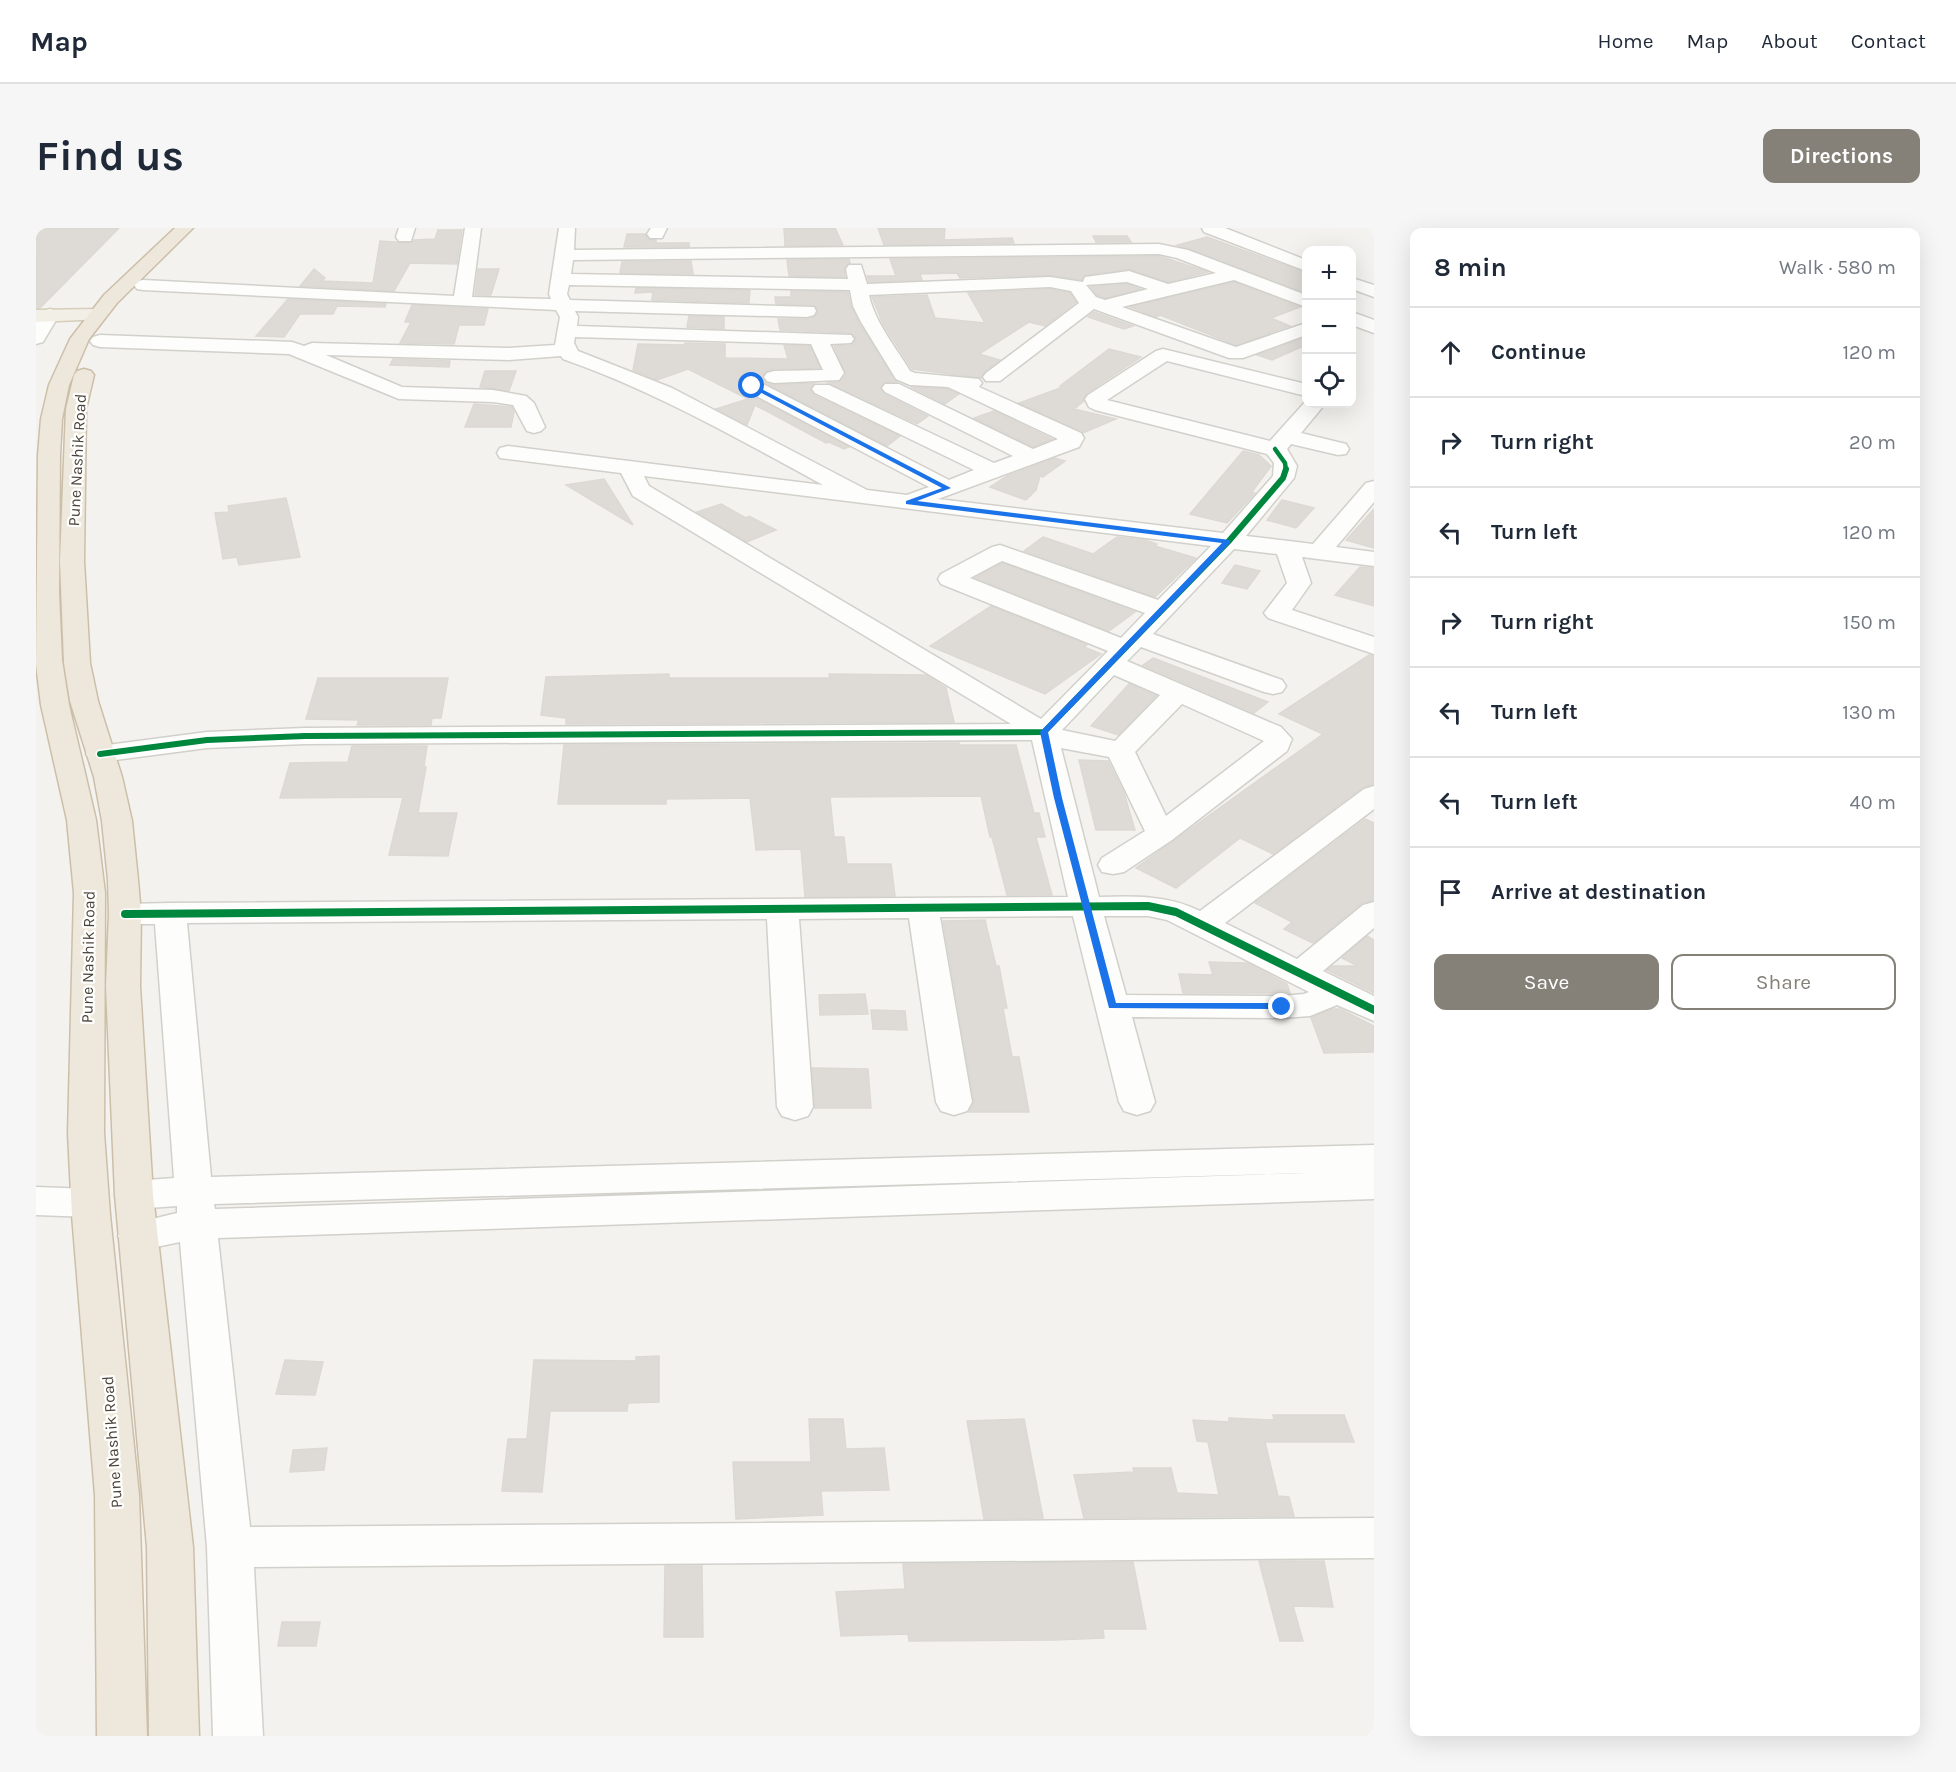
<!DOCTYPE html>
<meta charset="utf-8">
<style>
body{margin:0;font-family:Karla,sans-serif;background:#f6f6f7;color:#1f2937}
.controls{position:absolute;right:18px;top:18px;display:grid;overflow:hidden;border-radius:12px;box-shadow:0 6px 24px #0002}
.controls button{width:54px;height:54px;display:grid;place-items:center;padding:0;border:0;border-bottom:2px solid #e0e1e3;background:#fff;color:#1f2937;font:30px sans-serif}
.stop{position:absolute;width:18px;height:18px;margin:-14px;border:4px solid #1a73e8;border-radius:50%;background:#fff}
.stop.end{background:#1a73e8;border-color:#fff;box-shadow:0 2px 6px #0008}
.list{margin:0;padding:0;list-style:none}
h2{display:flex;justify-content:space-between;align-items:center;height:78px;margin:0;padding:0 24px;font-size:26px}
h2 small{font-size:20px;font-weight:400;color:#747a83}
.list li{display:grid;grid-template-columns:39px 1fr auto;gap:18px;align-items:center;box-sizing:border-box;height:90px;padding:0 24px;border-top:2px solid #e0e1e3}
.list b{display:block;font-size:22px;white-space:nowrap}
.list em{font-size:20px;font-style:normal;color:#747a83}
.actions{display:flex;gap:12px;padding:18px 24px}
.actions a{flex:1;padding:14px 0;border:2px solid #868178;border-radius:12px;text-align:center;font-size:21px;color:#868178}
.actions .main{background:#868178;color:#fff}
.icon{flex:none;width:33px;height:33px;fill:none;stroke:currentColor;stroke-width:2;stroke-linecap:round;stroke-linejoin:round}
.map{position:relative;flex:none;width:1338px;height:1508px;overflow:hidden;border-radius:12px}
header{display:flex;align-items:center;gap:36px;box-sizing:border-box;height:84px;padding:0 30px;background:#fff;border-bottom:2px solid #e0e1e3}
header strong{font-size:28px}
nav{display:flex;gap:33px;margin-inline-start:auto;font-size:21px}
.intro{display:flex;align-items:center;justify-content:space-between;box-sizing:border-box;height:144px;padding:0 36px}
h1{margin:0;font-size:42px}
.button{padding:15px 27px;border-radius:12px;background:#868178;color:#fff;font-size:21px;font-weight:700}
main{display:flex;gap:36px;padding:0 36px}
aside{flex:1;background:#fff;border-radius:12px;box-shadow:0 6px 24px #0002}
.map>svg:first-child{display:block}
.building{fill:#dedbd6;stroke:#dcd9d4;stroke-width:1.5}
.lines{fill:none;stroke-linecap:round;stroke-linejoin:round}
.minor-casing{stroke:#d2d0cb;stroke-width:3}
.major-casing{stroke:#d6cebb;stroke-width:3}
.highway-casing{stroke:#ccbfa9;stroke-width:3}
.minor{fill:#fdfdfc;fill-rule:evenodd}
.major{fill:#f2efe6;fill-rule:evenodd}
.highway{fill:#ede8db;fill-rule:evenodd}
.cycleway-far2-casing{stroke:#fff;stroke-width:7}
.cycleway-far1-casing{stroke:#fff;stroke-width:9}
.cycleway-casing{stroke:#fff;stroke-width:11}
.cycleway-far2{stroke:#00873e;stroke-width:4.5}
.cycleway-far1{stroke:#00873e;stroke-width:6}
.cycleway{stroke:#00873e;stroke-width:8}
.route{fill:#1a73e8}
.labels{text-anchor:middle;dominant-baseline:central;stroke-width:4.5;stroke-linejoin:round;paint-order:stroke}
.street-label{font-size:16px;fill:#4b4439;stroke:#fff}
</style>
<header>
<strong>Map</strong>
<nav><a>Home</a><a>Map</a><a>About</a><a>Contact</a></nav>
</header>
<div class="intro"><h1>Find us</h1><a class="button">Directions</a></div>
<main>
<div class="map">
<svg width="1338" height="1508" viewBox="0 0 1338 1508">
<rect width="100%" height="100%" fill="#f4f2ee"/>
<path class="building" d="M 0,0 L 83,0 L 4,80 L 0,80 Z
M 748,0 L 799,0 L 807,17 L 749,18 Z
M 842,0 L 909,0 L 908,12 L 976,10 L 978,15 L 848,17 Z
M 402,2 L 426,2 L 421,36 L 374,35 L 358,63 L 264,58 L 278,41 L 289,50 L 286,53 L 337,55 L 344,13 L 375,15 L 378,12 L 399,11 Z
M 591,6 L 609,6 L 612,11 L 620,12 L 620,15 L 653,15 L 653,19 L 588,19 Z
M 1057,8 L 1091,8 L 1095,14 L 1060,14 Z
M 1171,9 L 1270,45 L 1270,65 L 1141,17 Z
M 1123,28 L 1172,44 L 1132,54 L 1093,41 L 1049,47 L 1046,52 L 1014,47 L 924,50 L 921,45 L 884,46 L 886,52 L 833,54 L 831,48 L 860,48 L 854,31 Z
M 813,31 L 814,35 L 808,41 L 809,49 L 753,48 L 751,32 Z
M 655,33 L 657,46 L 584,45 L 586,34 Z
M 442,41 L 463,41 L 455,67 L 439,67 Z
M 1198,54 L 1264,79 L 1235,90 L 1254,98 L 1200,117 L 1124,87 L 1120,89 L 1094,79 Z
M 1091,56 L 1104,61 L 1069,70 L 1061,67 L 1055,59 Z
M 600,60 L 714,62 L 713,75 L 616,72 L 617,64 L 599,65 Z
M 1014,61 L 1034,65 L 1040,74 L 1009,98 L 993,94 L 943,126 L 964,132 L 949,143 L 945,150 L 876,141 L 847,96 L 836,69 L 891,67 L 899,90 L 949,95 L 932,65 Z
M 755,63 L 812,64 L 815,78 L 823,95 L 861,154 L 849,154 L 844,161 L 848,166 L 892,188 L 881,196 L 792,155 L 803,154 L 810,146 L 798,118 L 815,117 L 820,110 L 815,105 L 744,102 L 742,91 L 772,91 L 779,89 L 782,84 L 778,77 L 740,76 L 739,69 L 755,69 Z
M 252,71 L 350,76 L 349,79 L 301,78 L 297,86 L 264,86 L 248,109 L 220,108 Z
M 376,77 L 452,81 L 448,97 L 423,97 L 418,116 L 364,115 L 375,94 L 369,94 Z
M 1058,84 L 1097,98 L 1088,101 L 1052,89 Z
M 653,88 L 688,89 L 688,101 L 651,99 Z
M 1270,109 L 1270,117 L 1236,132 L 1221,127 Z
M 649,115 L 689,116 L 689,130 L 752,131 L 748,117 L 774,118 L 784,140 L 737,141 L 729,144 L 726,150 L 730,155 L 738,157 L 778,155 L 774,161 L 778,167 L 864,208 L 851,218 L 724,152 L 709,152 L 704,157 L 708,164 L 813,219 L 808,221 L 793,214 L 790,215 L 719,177 L 711,197 L 680,181 L 712,171 L 652,141 L 621,152 L 597,142 L 602,116 L 649,117 Z
M 1073,121 L 1105,129 L 1051,165 L 1048,173 L 1038,181 L 1080,191 L 1047,205 L 983,175 L 1027,159 L 1024,158 Z
M 357,131 L 414,133 L 413,139 L 354,137 Z
M 449,143 L 480,143 L 473,163 L 444,159 Z
M 875,159 L 911,161 L 923,166 L 909,176 Z
M 438,176 L 476,179 L 478,184 L 475,199 L 429,199 Z
M 958,183 L 1016,211 L 997,219 L 938,190 Z
M 1207,223 L 1223,227 L 1235,238 L 1216,264 L 1219,265 L 1191,295 L 1154,286 Z
M 1019,230 L 1029,233 L 1007,249 L 1004,248 L 1000,262 L 990,272 L 954,259 L 971,248 Z
M 568,251 L 597,297 L 530,257 Z
M 250,270 L 264,329 L 203,337 L 201,329 L 187,331 L 179,285 L 193,284 L 192,278 Z
M 1246,272 L 1278,280 L 1260,300 L 1231,292 Z
M 685,276 L 710,290 L 713,288 L 740,302 L 711,314 L 661,284 Z
M 1338,281 L 1338,320 L 1310,312 Z
M 1007,309 L 1057,326 L 1081,309 L 1109,312 L 1121,316 L 1119,318 L 1160,330 L 1119,369 L 988,323 Z
M 966,335 L 1099,384 L 1073,403 L 939,350 Z
M 1199,337 L 1224,343 L 1211,361 L 1186,355 Z
M 1324,339 L 1338,340 L 1338,378 L 1299,367 Z
M 955,378 L 1051,417 L 1048,419 L 1065,426 L 1009,466 L 894,418 Z
M 1333,427 L 1338,428 L 1338,556 L 1327,559 L 1237,626 L 1204,610 L 1140,660 L 1100,640 L 1287,506 L 1243,486 Z
M 1117,430 L 1232,474 L 1218,485 L 1107,437 Z
M 633,446 L 633,450 L 794,450 L 793,446 L 890,447 L 910,460 L 918,494 L 530,496 L 530,490 L 505,487 L 510,449 Z
M 282,450 L 412,450 L 405,490 L 396,490 L 395,497 L 321,497 L 323,492 L 270,491 Z
M 1093,456 L 1120,468 L 1082,507 L 1055,498 Z
M 923,515 L 923,517 L 980,517 L 998,585 L 1003,585 L 1009,609 L 1000,609 L 1016,667 L 971,667 L 956,609 L 954,609 L 945,568 L 794,569 L 798,609 L 808,609 L 811,636 L 855,636 L 859,668 L 769,669 L 765,621 L 720,622 L 714,570 L 630,571 L 630,576 L 522,576 L 528,517 Z
M 316,518 L 391,518 L 388,538 L 390,539 L 382,585 L 421,585 L 412,628 L 353,627 L 367,569 L 244,570 L 254,535 L 312,534 Z
M 1043,532 L 1072,533 L 1088,565 L 1099,602 L 1060,602 Z
M 1329,591 L 1338,595 L 1338,672 L 1326,675 L 1277,715 L 1248,701 L 1256,694 L 1219,675 Z
M 949,692 L 960,738 L 963,738 L 971,780 L 967,780 L 976,829 L 983,829 L 993,884 L 933,884 L 938,874 L 907,693 Z
M 1331,708 L 1338,712 L 1338,765 L 1291,742 L 1297,738 L 1322,738 L 1306,730 Z
M 1173,734 L 1211,735 L 1251,756 L 1254,765 L 1147,765 L 1143,746 L 1177,747 Z
M 829,766 L 832,786 L 784,787 L 783,767 Z
M 1297,781 L 1304,781 L 1338,798 L 1338,824 L 1288,825 L 1275,790 Z
M 835,782 L 869,783 L 871,802 L 837,801 Z
M 776,840 L 832,841 L 835,880 L 779,880 Z
M 623,1128 L 623,1174 L 592,1175 L 591,1183 L 514,1183 L 506,1264 L 466,1263 L 472,1211 L 491,1211 L 498,1132 L 600,1133 L 600,1129 Z
M 249,1132 L 287,1134 L 279,1167 L 240,1166 Z
M 1237,1187 L 1308,1187 L 1318,1214 L 1229,1214 L 1242,1268 L 1253,1269 L 1258,1288 L 1048,1290 L 1038,1247 L 1098,1244 L 1097,1240 L 1135,1240 L 1141,1265 L 1183,1267 L 1172,1214 L 1161,1213 L 1157,1192 L 1193,1194 L 1193,1190 L 1238,1192 Z
M 773,1191 L 807,1191 L 810,1221 L 848,1220 L 853,1262 L 785,1263 L 787,1287 L 700,1291 L 697,1234 L 775,1234 Z
M 988,1191 L 1007,1290 L 948,1291 L 931,1193 Z
M 291,1220 L 288,1242 L 254,1244 L 257,1222 Z
M 1223,1333 L 1288,1333 L 1297,1379 L 1257,1378 L 1267,1413 L 1244,1413 Z
M 1097,1334 L 1110,1401 L 1067,1401 L 1068,1410 L 1018,1412 L 873,1413 L 872,1406 L 805,1408 L 800,1364 L 869,1361 L 867,1336 Z
M 629,1338 L 666,1338 L 667,1409 L 628,1409 Z
M 246,1394 L 284,1394 L 280,1418 L 242,1418 Z"/>
<g class="lines">
<defs>
<path id="minor" d="M 363,0 L 379,0 L 375,13 L 363,13 L 360,9 Z
M 429,0 L 445,0 L 436,69 L 515,71 L 513,66 L 523,0 L 539,0 L 538,22 L 1123,16 L 1152,22 L 1270,67 L 1270,79 L 1198,52 L 1086,79 L 1200,119 L 1270,95 L 1270,107 L 1207,130 L 1193,130 L 1058,81 L 964,153 L 950,153 L 947,149 L 950,145 L 1043,75 L 1035,63 L 1014,59 L 833,67 C 839,95 860,119 874,143 L 879,145 L 943,151 L 946,155 L 943,159 L 1045,205 L 1048,210 L 1043,219 L 902,271 L 1187,305 L 1237,248 L 1238,235 L 1231,226 L 1059,182 L 1053,179 L 1049,171 L 1052,167 L 1120,123 L 1127,121 L 1270,156 L 1270,168 L 1131,133 L 1071,172 L 1234,213 L 1270,173 L 1270,176 L 1289,176 L 1265,205 L 1310,216 L 1313,221 L 1310,226 L 1302,227 L 1255,216 L 1251,221 L 1261,238 L 1258,250 L 1210,308 L 1277,316 L 1330,255 L 1338,253 L 1338,274 L 1300,319 L 1338,324 L 1338,338 L 1266,329 L 1275,355 L 1256,382 L 1338,409 L 1338,426 L 1232,390 L 1228,385 L 1251,355 L 1241,326 L 1198,321 L 1117,406 L 1246,452 L 1250,458 L 1246,464 L 1237,466 L 1228,464 L 1105,419 L 1091,433 L 1245,499 L 1256,511 L 1251,523 L 1136,612 L 1088,644 L 1077,646 L 1066,644 L 1062,637 L 1066,630 L 1109,603 L 1073,529 L 1025,520 L 1063,669 C 1098,668 1132,667 1164,683 L 1328,561 L 1338,558 L 1338,581 L 1189,695 L 1261,731 L 1327,677 L 1338,674 L 1338,700 L 1287,743 L 1338,768 L 1338,793 L 1301,777 L 1274,788 L 1246,790 L 1096,789 L 1119,874 L 1114,883 L 1101,887 L 1088,883 L 1083,874 L 1037,688 L 904,689 L 936,874 L 931,883 L 918,887 L 905,883 L 900,874 L 873,690 L 763,691 L 777,879 L 772,888 L 759,892 L 746,888 L 741,879 L 731,691 L 151,695 L 175,949 L 1338,917 L 1338,971 L 182,1010 L 214,1299 L 1338,1290 L 1338,1330 L 218,1339 L 227,1508 L 177,1508 L 171,1319 L 144,1014 L 101,1023 L 87,1018 L 82,1008 L 87,998 L 141,985 L 141,978 L 98,981 L 85,977 L 79,967 L 85,957 L 98,953 L 138,950 L 119,696 L 89,696 L 78,693 L 73,686 L 78,679 L 89,676 L 134,675 L 1032,669 L 996,512 L 269,516 L 171,520 L 64,534 L 54,532 L 50,526 L 54,520 L 64,518 L 171,504 L 269,500 L 975,496 L 597,268 L 585,245 L 464,230 L 461,225 L 464,220 L 472,218 L 787,257 C 702,211 619,163 527,131 L 525,128 L 473,132 L 290,127 L 366,159 L 457,162 L 490,168 L 498,175 L 509,199 L 505,203 L 498,205 L 491,203 L 477,177 L 457,174 L 363,171 L 253,126 L 64,119 L 57,117 L 54,113 L 57,109 L 64,107 L 256,114 L 268,118 L 276,115 L 473,120 L 519,117 L 524,89 L 520,82 L 107,62 L 101,61 L 98,57 L 101,53 L 107,52 L 418,68 ZM 1123,26 L 1141,30 L 1180,45 L 1132,56 L 1093,43 L 1049,49 L 1047,54 L 1014,49 L 831,56 L 825,37 L 813,37 L 810,41 L 812,51 L 535,46 L 537,32 ZM 1091,54 L 1112,61 L 1069,72 L 1060,69 L 1050,57 ZM 533,57 L 814,62 L 817,78 L 825,94 L 860,151 L 874,157 L 912,159 L 1022,211 L 997,221 L 863,156 L 849,156 L 846,160 L 849,164 L 977,228 L 958,235 L 793,157 L 779,157 L 776,161 L 779,165 L 938,242 L 913,252 L 723,154 L 709,154 L 706,158 L 709,162 L 893,259 L 871,267 L 831,262 L 636,160 L 542,123 L 538,115 L 539,109 L 775,116 L 787,142 L 738,143 L 731,145 L 728,149 L 731,153 L 738,155 L 803,152 L 808,145 L 794,116 L 815,115 L 818,111 L 815,107 L 541,98 L 542,89 L 539,83 L 771,89 L 778,87 L 780,83 L 778,79 L 534,72 L 531,66 ZM 608,248 L 1175,318 L 1122,372 L 964,317 L 956,319 L 905,346 L 902,351 L 905,356 L 1072,423 L 1005,491 L 613,258 ZM 966,333 L 1109,385 L 1085,410 L 934,350 ZM 1078,447 L 1124,467 L 1079,513 L 1026,502 ZM 1146,476 L 1228,513 L 1130,588 L 1099,524 ZM 1068,688 L 1112,688 L 1131,692 L 1273,764 L 1268,766 L 1246,768 L 1090,767 ZM 1271,945 L 179,981 L 178,976 Z
M 615,0 L 631,0 L 626,10 L 614,10 L 611,6 Z
M 1166,0 L 1189,0 L 1270,32 L 1270,43 L 1168,4 Z
M 1316,50 L 1338,57 L 1338,69 L 1316,61 Z
M 14,81 L 21,83 L 23,87 L 7,114 L 0,116 L 0,94 L 7,83 Z
M 1316,84 L 1338,92 L 1338,105 L 1316,97 Z
M 0,959 L 54,961 L 67,965 L 73,975 L 67,985 L 54,989 L 0,987 Z"/>
<path id="major" d="M 61,81 L 68,83 L 70,87 L 68,91 L 0,94 L 0,82 Z"/>
<path id="highway" d="M 139,0 L 157,0 L 81,75 L 53,111 L 33,157 L 26,191 L 24,227 L 23,365 L 26,432 L 33,477 L 60,592 L 69,665 L 68,905 L 74,987 L 103,1267 L 111,1508 L 61,1508 L 59,1267 L 36,987 L 32,905 L 38,665 L 31,592 L 5,477 L 0,436 L 2,227 L 5,191 L 13,157 L 34,111 L 68,67 Z
M 48,141 L 55,143 L 58,147 L 50,181 L 48,333 L 54,435 L 62,473 L 86,549 L 96,593 L 102,652 L 105,686 L 104,758 L 117,967 L 157,1319 L 163,1508 L 113,1508 L 111,1319 L 79,967 L 70,758 L 73,686 L 72,652 L 66,593 L 58,549 L 34,473 L 28,435 L 24,333 L 30,181 L 38,147 L 41,143 Z"/>
</defs>
<use href="#minor" class="minor-casing"/>
<use href="#major" class="major-casing"/>
<use href="#highway" class="highway-casing"/>
<use href="#minor" class="minor"/>
<use href="#major" class="major"/>
<use href="#highway" class="highway"/>
<defs>
<path id="cycleway-far2" d="M 1239,221 L 1249,235 L 1250,243"/>
<path id="cycleway-far1" d="M 64,526 L 171,512 L 269,508 L 1008,504 L 1192,314 L 1247,250 L 1250,241"/>
<path id="cycleway" d="M 89,686 L 1112,678 L 1140,684 L 1338,782"/>
</defs>
<use href="#cycleway-far2" class="cycleway-far2-casing"/>
<use href="#cycleway-far1" class="cycleway-far1-casing"/>
<use href="#cycleway" class="cycleway-casing"/>
<use href="#cycleway-far2" class="cycleway-far2"/>
<use href="#cycleway-far1" class="cycleway-far1"/>
<use href="#cycleway" class="cycleway"/>
</g>
<path class="route" d="M 714,157 L 718,157 L 915,260 L 881,273 L 1194,312 L 1194,315 L 1012,504 L 1026,570 L 1080,775 L 1246,775 L 1250,776 L 1250,781 L 1073,780 L 1018,570 L 1004,504 L 1186,315 L 870,276 L 870,273 L 906,260 L 714,159 Z"/>
<g class="labels">
<g class="street-label">
<text transform="translate(41 232) rotate(-87)">Pune Nashik Road</text>
<text transform="translate(52 729) rotate(-89)">Pune Nashik Road</text>
<text transform="translate(76 1214) rotate(-94)">Pune Nashik Road</text>
</g>
</g>
</svg>
<div class="controls">
<button>+</button>
<button>−</button>
<button><svg class="icon" aria-label="locate" viewBox="0 0 24 24"><circle cx="12" cy="12" r="6"/><path d="M12 2v4M12 18v4M2 12h4M18 12h4"/></svg></button>
</div>
<div class="stop" style="left:716px;top:158px"></div>
<div class="stop end" style="left:1246px;top:779px"></div>
</div>
<aside>
<h2>8 min<small>Walk · 580 m</small></h2>
<ul class="list">
<li><svg class="icon" aria-label="ahead" viewBox="0 0 24 24"><path d="M12 20V5M6 11l6-6 6 6"/></svg><div><b>Continue</b></div><em>120 m</em></li>
<li><svg class="icon" aria-label="right" viewBox="0 0 24 24"><path d="M7 20v-9h11M14 6l5 5-5 5"/></svg><div><b>Turn right</b></div><em>20 m</em></li>
<li><svg class="icon" aria-label="left" viewBox="0 0 24 24"><path d="M17 20v-9H6M10 6l-5 5 5 5"/></svg><div><b>Turn left</b></div><em>120 m</em></li>
<li><svg class="icon" aria-label="right" viewBox="0 0 24 24"><path d="M7 20v-9h11M14 6l5 5-5 5"/></svg><div><b>Turn right</b></div><em>150 m</em></li>
<li><svg class="icon" aria-label="left" viewBox="0 0 24 24"><path d="M17 20v-9H6M10 6l-5 5 5 5"/></svg><div><b>Turn left</b></div><em>130 m</em></li>
<li><svg class="icon" aria-label="left" viewBox="0 0 24 24"><path d="M17 20v-9H6M10 6l-5 5 5 5"/></svg><div><b>Turn left</b></div><em>40 m</em></li>
<li><svg class="icon" aria-label="arrive" viewBox="0 0 24 24"><path d="M6 21V4h12l-3 4 3 4H6"/></svg><div><b>Arrive at destination</b></div></li>
</ul>
<div class="actions"><a class="main">Save</a><a>Share</a></div>
</aside>
</main>
